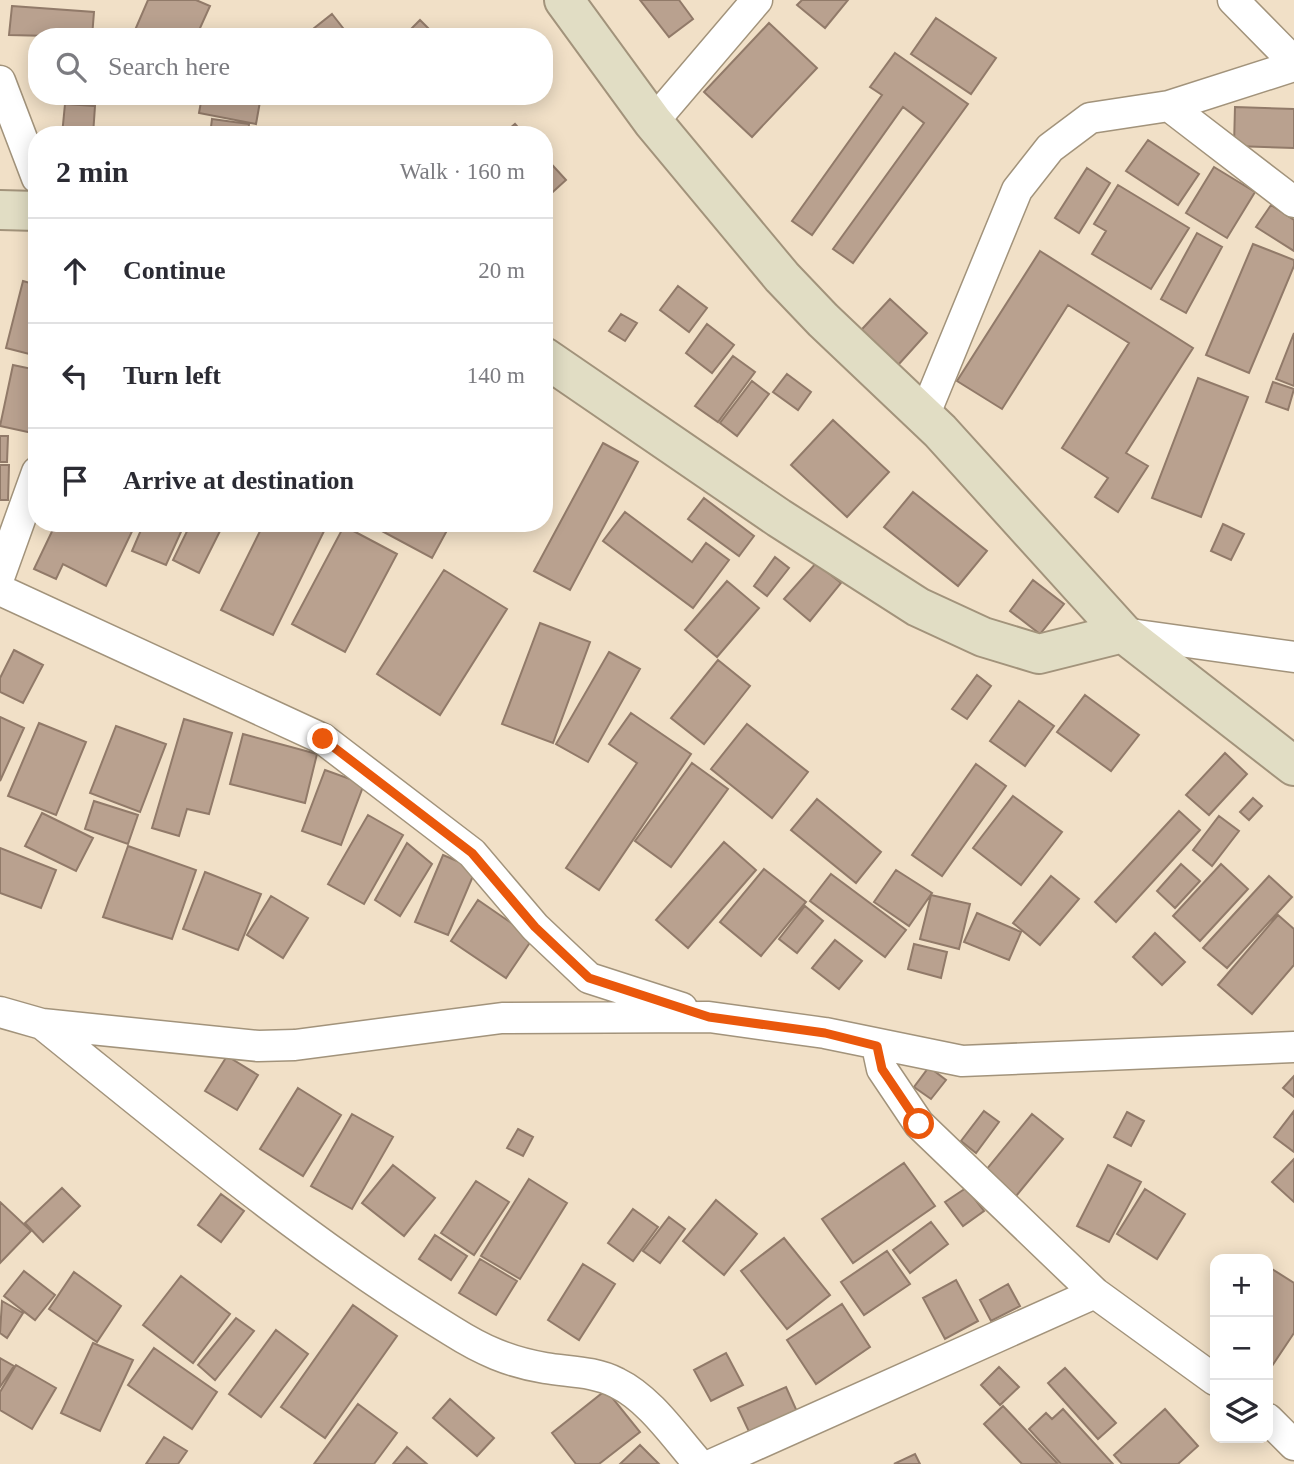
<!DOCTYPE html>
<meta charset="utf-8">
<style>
body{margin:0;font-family:Georgia,serif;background:#f7f7f7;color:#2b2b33}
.controls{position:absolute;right:21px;bottom:21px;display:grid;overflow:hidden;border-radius:14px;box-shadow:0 4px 18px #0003}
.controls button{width:63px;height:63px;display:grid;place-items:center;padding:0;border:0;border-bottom:2px solid #e1e1e2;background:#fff;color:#2b2b33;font:35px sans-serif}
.stop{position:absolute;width:21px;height:21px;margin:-16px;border:5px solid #ea580c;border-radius:50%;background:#fff}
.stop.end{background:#ea580c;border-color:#fff;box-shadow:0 2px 7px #0008}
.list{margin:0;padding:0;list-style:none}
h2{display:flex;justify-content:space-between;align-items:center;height:91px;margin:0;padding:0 28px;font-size:30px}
h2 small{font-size:23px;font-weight:400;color:#7c7c81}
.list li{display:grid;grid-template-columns:46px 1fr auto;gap:21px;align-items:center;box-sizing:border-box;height:105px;padding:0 28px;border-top:2px solid #e1e1e2}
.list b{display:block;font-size:26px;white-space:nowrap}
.list em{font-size:23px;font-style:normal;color:#7c7c81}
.icon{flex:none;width:38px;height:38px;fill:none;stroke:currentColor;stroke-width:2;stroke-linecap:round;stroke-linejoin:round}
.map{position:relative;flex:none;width:1294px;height:1464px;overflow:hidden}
.search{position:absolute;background:#fff;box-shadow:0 4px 18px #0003;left:28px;top:28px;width:525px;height:77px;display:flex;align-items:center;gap:18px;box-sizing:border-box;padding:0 24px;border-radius:28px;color:#7c7c81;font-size:26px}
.panel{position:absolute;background:#fff;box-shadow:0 4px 18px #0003;left:28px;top:126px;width:525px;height:406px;border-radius:28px}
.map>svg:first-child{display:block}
.building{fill:#b9a18f;stroke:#917a69;stroke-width:2}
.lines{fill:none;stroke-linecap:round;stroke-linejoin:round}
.street-casing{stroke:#a2937b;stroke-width:33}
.secondary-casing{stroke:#a2937b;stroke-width:42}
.street{stroke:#fff;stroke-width:30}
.secondary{stroke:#e1ddc4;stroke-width:38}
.route{stroke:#ea580c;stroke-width:9}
</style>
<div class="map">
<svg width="1294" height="1464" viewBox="0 0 1294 1464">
<rect width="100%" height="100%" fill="#f1e0c7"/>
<path class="building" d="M 148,0 L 196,0 L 210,6 L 196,37 L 132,37 Z
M 640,0 L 679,0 L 693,19 L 669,37 Z
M 802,0 L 848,0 L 825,28 L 797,5 Z
M 12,6 L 94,12 L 92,37 L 9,35 Z
M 332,14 L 350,37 L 311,37 L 308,33 Z
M 936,18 L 996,58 L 971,94 L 911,54 Z
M 420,20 L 437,37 L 419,37 L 411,29 Z
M 769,23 L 817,68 L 752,137 L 704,92 Z
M 365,30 L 371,37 L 357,37 Z
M 895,53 L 968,104 L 853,263 L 833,249 L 924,123 L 903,107 L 812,235 L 792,221 L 882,95 L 870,87 Z
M 202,96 L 261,96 L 256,124 L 199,113 Z
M 65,104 L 95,106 L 93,135 L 62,135 Z
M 1235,107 L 1294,109 L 1294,148 L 1234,146 Z
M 212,119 L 249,124 L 248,135 L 210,135 Z
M 515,124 L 525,135 L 502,135 Z
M 1148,140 L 1199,174 L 1178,205 L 1126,171 Z
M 544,156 L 566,180 L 544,200 Z
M 1214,167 L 1255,192 L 1227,238 L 1186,213 Z
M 1087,168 L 1110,183 L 1079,233 L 1055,218 Z
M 1118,185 L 1189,228 L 1151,289 L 1092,254 L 1106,231 L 1094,224 Z
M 1271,205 L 1294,220 L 1294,251 L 1256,227 Z
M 1197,233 L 1222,247 L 1186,313 L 1161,299 Z
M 1253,244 L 1294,260 L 1294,266 L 1249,373 L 1206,355 Z
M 1040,251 L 1193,348 L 1126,453 L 1148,466 L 1118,512 L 1095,497 L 1108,478 L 1062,448 L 1129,343 L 1068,305 L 1002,409 L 957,381 Z
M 23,281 L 37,285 L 37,356 L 6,348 Z
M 678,286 L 707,308 L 689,332 L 660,310 Z
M 890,299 L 927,333 L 889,375 L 851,341 Z
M 621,314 L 637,323 L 625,341 L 609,331 Z
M 707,324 L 734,345 L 712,373 L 686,353 Z
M 1294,333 L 1294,386 L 1276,379 Z
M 733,356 L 755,372 L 718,422 L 695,406 Z
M 13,365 L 37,370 L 37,434 L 0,426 Z
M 787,374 L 811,392 L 798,410 L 773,392 Z
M 1198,378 L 1248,397 L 1201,517 L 1152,498 Z
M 752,381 L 769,394 L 737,436 L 720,423 Z
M 1273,382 L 1294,389 L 1288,410 L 1266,402 Z
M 544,387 L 551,390 L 544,403 Z
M 833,420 L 889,472 L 847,517 L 791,465 Z
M 0,436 L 8,436 L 7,462 L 0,462 Z
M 603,443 L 638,462 L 570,590 L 534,571 Z
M 0,465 L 9,465 L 8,500 L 0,500 Z
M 913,492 L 987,551 L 958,586 L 884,527 Z
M 704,498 L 754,536 L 739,556 L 688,519 Z
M 625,512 L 692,562 L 706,543 L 729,560 L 693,608 L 603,541 Z
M 56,523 L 136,523 L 106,586 L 63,564 L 56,579 L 34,569 Z
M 144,523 L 185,523 L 166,565 L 132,551 Z
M 191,523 L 224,523 L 199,573 L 173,560 Z
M 264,523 L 328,523 L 273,635 L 221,610 Z
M 367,523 L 451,523 L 432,558 Z
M 1223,524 L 1244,534 L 1231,560 L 1211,551 Z
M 344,526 L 397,554 L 345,652 L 292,624 Z
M 775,557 L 789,568 L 767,596 L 754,586 Z
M 816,563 L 841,583 L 810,621 L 784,599 Z
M 444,570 L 507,609 L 440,715 L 377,674 Z
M 1033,580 L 1064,604 L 1040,634 L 1010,611 Z
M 727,581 L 759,608 L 717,657 L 685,630 Z
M 540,623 L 590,642 L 553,743 L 502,724 Z
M 14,650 L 43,665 L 23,703 L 0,692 L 0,678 Z
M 609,652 L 640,669 L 588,762 L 556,744 Z
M 718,660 L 750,686 L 704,744 L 671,718 Z
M 977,675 L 991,686 L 967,719 L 952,709 Z
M 1085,695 L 1139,735 L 1111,771 L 1057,732 Z
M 1019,701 L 1054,726 L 1025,766 L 990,741 Z
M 631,713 L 691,754 L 599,890 L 566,868 L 637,763 L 609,744 Z
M 0,717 L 24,728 L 0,781 Z
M 184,719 L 232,733 L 209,814 L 187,809 L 179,836 L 152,828 Z
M 39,723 L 86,742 L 56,815 L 8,796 Z
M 747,724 L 808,772 L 772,818 L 711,769 Z
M 116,726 L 166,744 L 140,812 L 90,793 Z
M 243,734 L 317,754 L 305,803 L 230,784 Z
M 1225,753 L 1247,774 L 1209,815 L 1186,795 Z
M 692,763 L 728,789 L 671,867 L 635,841 Z
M 976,764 L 1006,786 L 942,876 L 912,855 Z
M 325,770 L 364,784 L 341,845 L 302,831 Z
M 1013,796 L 1062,832 L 1021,885 L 973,848 Z
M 1253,798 L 1262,806 L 1249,820 L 1240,812 Z
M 817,799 L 881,852 L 856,883 L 791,830 Z
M 94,801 L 138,815 L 128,844 L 85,829 Z
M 1179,811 L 1200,830 L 1116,922 L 1095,902 Z
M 42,813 L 93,838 L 76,871 L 25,846 Z
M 368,815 L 403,835 L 364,904 L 328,884 Z
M 1219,816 L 1239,831 L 1212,866 L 1193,850 Z
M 724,842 L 756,870 L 688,948 L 656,920 Z
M 407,843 L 432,864 L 400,916 L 375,900 Z
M 128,846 L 196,870 L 172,939 L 103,917 Z
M 0,848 L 56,870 L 41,908 L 0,893 Z
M 443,855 L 476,869 L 448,935 L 415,922 Z
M 1181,864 L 1200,881 L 1175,908 L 1157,891 Z
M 1221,864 L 1248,889 L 1200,941 L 1173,916 Z
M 764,869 L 806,902 L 761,956 L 720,922 Z
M 896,870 L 932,893 L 909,926 L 874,902 Z
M 205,872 L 261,894 L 238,950 L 183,929 Z
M 831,874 L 906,930 L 885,957 L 810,901 Z
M 1051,876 L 1079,899 L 1040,945 L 1013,923 Z
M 1269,876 L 1292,897 L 1227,968 L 1203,948 Z
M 931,895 L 970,904 L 959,949 L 920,939 Z
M 271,896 L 308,918 L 283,958 L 247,935 Z
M 478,900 L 533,938 L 506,978 L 451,941 Z
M 805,906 L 823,921 L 797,953 L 779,939 Z
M 977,913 L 1021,932 L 1009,960 L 964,942 Z
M 1278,915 L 1294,929 L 1294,965 L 1252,1014 L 1218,985 Z
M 1155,933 L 1185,962 L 1162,985 L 1133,957 Z
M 835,940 L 862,961 L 839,989 L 812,968 Z
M 914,944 L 947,952 L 941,978 L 908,969 Z
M 227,1056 L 258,1075 L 237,1110 L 205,1091 Z
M 929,1067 L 946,1080 L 931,1099 L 914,1087 Z
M 1294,1076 L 1294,1097 L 1283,1088 Z
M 298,1088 L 341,1115 L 303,1176 L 260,1149 Z
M 984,1111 L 999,1122 L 976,1153 L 961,1141 Z
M 1294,1111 L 1294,1152 L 1274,1137 Z
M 1127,1112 L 1144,1121 L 1131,1146 L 1114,1137 Z
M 352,1114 L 393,1137 L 352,1209 L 311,1186 Z
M 1032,1114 L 1063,1139 L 1012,1201 L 981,1176 Z
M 518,1129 L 533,1137 L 523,1156 L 507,1148 Z
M 1294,1159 L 1294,1202 L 1272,1182 Z
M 904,1163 L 935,1206 L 853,1263 L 822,1219 Z
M 393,1165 L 435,1198 L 404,1236 L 362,1203 Z
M 1108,1165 L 1141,1182 L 1109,1242 L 1077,1226 Z
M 529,1179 L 567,1203 L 520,1279 L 481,1256 Z
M 476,1181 L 509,1202 L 474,1255 L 441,1233 Z
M 62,1188 L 80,1206 L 43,1242 L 25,1223 Z
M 966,1188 L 984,1211 L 963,1226 L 945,1202 Z
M 1145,1189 L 1185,1214 L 1157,1259 L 1117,1234 Z
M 221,1194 L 244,1211 L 221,1242 L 198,1225 Z
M 716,1200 L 757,1234 L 724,1275 L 683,1241 Z
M 0,1202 L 31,1231 L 0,1263 Z
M 633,1209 L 658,1227 L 633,1261 L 608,1243 Z
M 669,1217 L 685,1229 L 660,1263 L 643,1251 Z
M 931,1222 L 948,1244 L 910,1273 L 893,1250 Z
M 435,1235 L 467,1256 L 451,1280 L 419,1259 Z
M 784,1238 L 830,1295 L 787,1329 L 741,1271 Z
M 887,1251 L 910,1284 L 864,1315 L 841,1282 Z
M 480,1259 L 517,1281 L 496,1315 L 459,1293 Z
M 583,1264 L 615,1284 L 579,1340 L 548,1320 Z
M 1272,1269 L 1294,1283 L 1294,1333 L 1268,1372 L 1268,1275 Z
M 24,1271 L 55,1295 L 35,1320 L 4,1296 Z
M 74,1272 L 121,1306 L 97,1342 L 49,1309 Z
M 181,1276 L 230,1314 L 193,1363 L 143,1325 Z
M 956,1280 L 978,1321 L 945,1339 L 923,1298 Z
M 1008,1284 L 1020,1306 L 991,1321 L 980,1300 Z
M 2,1301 L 23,1313 L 7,1338 L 0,1333 Z
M 842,1304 L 870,1347 L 816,1384 L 787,1340 Z
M 353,1305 L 397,1336 L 325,1438 L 281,1407 Z
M 236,1318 L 254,1331 L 215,1380 L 198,1365 Z
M 276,1330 L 308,1354 L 261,1417 L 229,1394 Z
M 93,1343 L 133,1360 L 100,1431 L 61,1413 Z
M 154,1348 L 217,1392 L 192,1429 L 128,1385 Z
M 726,1353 L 743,1385 L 711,1401 L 694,1370 Z
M 0,1358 L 14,1366 L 0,1387 Z
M 16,1365 L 56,1388 L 32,1429 L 0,1410 L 0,1392 Z
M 999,1367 L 1019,1387 L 1000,1405 L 981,1385 Z
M 1065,1368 L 1116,1423 L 1098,1439 L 1048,1383 Z
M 786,1387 L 799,1416 L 752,1438 L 738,1408 Z
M 606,1390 L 640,1432 L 599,1464 L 576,1464 L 552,1433 Z
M 450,1399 L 494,1438 L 477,1456 L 433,1418 Z
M 358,1404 L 397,1433 L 374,1464 L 314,1464 Z
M 1003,1406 L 1058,1464 L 1022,1464 L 984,1424 Z
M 1063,1409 L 1113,1464 L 1061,1464 L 1029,1429 L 1046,1413 L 1052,1419 Z
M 1165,1409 L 1198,1446 L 1178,1464 L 1122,1464 L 1114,1455 Z
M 164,1437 L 187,1451 L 178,1464 L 146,1464 Z
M 640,1445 L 659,1464 L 620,1464 Z
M 407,1447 L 427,1464 L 393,1464 Z
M 915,1454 L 920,1464 L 894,1464 Z"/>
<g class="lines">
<defs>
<path id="street" d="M 1233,0 L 1294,62
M 0,81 L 37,178
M 1169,106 L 1294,202
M 653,122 L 757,0
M 924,416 L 1017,190 L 1050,148 L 1090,118 L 1169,106 L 1294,66
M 0,575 L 37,472
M 0,590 L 323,739 L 472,853 L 535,927 L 589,978 L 682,1008
M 1123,633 L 1294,657
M 0,1012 L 42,1024 C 175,1131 306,1242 452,1331 C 482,1350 509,1362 545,1368 C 569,1372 594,1371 617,1383 C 650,1399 675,1437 699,1464
M 42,1024 L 258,1046 L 295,1045 L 502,1018 L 709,1017 L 825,1033 L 962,1061 L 1294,1047
M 877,1046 L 882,1069 L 919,1124 L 1095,1293 L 1215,1380
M 1268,1419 L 1294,1445
M 713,1464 L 1095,1293"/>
<path id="secondary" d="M 564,0 L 653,122 L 782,277 L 823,320 L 940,431 L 1123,633 L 1294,766
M 0,210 L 37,211
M 544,357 L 779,518 L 918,607 L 983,637 L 1039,654 L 1123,633"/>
</defs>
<use href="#street" class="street-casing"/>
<use href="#secondary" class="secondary-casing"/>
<use href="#street" class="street"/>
<use href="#secondary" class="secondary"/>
</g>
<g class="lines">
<path class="route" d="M 323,739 L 472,853 L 535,927 L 589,978 L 709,1017 L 825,1033 L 877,1046 L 882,1069 L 919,1124"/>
</g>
</svg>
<div class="controls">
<button>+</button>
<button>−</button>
<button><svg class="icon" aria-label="layers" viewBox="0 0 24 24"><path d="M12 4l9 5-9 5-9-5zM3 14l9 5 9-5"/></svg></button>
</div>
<div class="stop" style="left:919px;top:1124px"></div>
<div class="stop end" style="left:323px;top:739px"></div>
<div class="search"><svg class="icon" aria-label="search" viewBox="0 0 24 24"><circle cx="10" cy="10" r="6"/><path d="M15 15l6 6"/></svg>Search here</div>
<section class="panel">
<h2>2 min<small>Walk · 160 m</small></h2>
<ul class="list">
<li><svg class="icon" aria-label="ahead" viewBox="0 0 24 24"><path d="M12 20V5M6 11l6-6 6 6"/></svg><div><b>Continue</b></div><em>20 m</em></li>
<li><svg class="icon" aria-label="left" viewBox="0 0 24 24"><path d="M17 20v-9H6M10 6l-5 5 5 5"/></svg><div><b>Turn left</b></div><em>140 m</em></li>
<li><svg class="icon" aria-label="arrive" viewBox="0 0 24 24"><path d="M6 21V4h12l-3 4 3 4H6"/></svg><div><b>Arrive at destination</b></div></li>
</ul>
</section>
</div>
